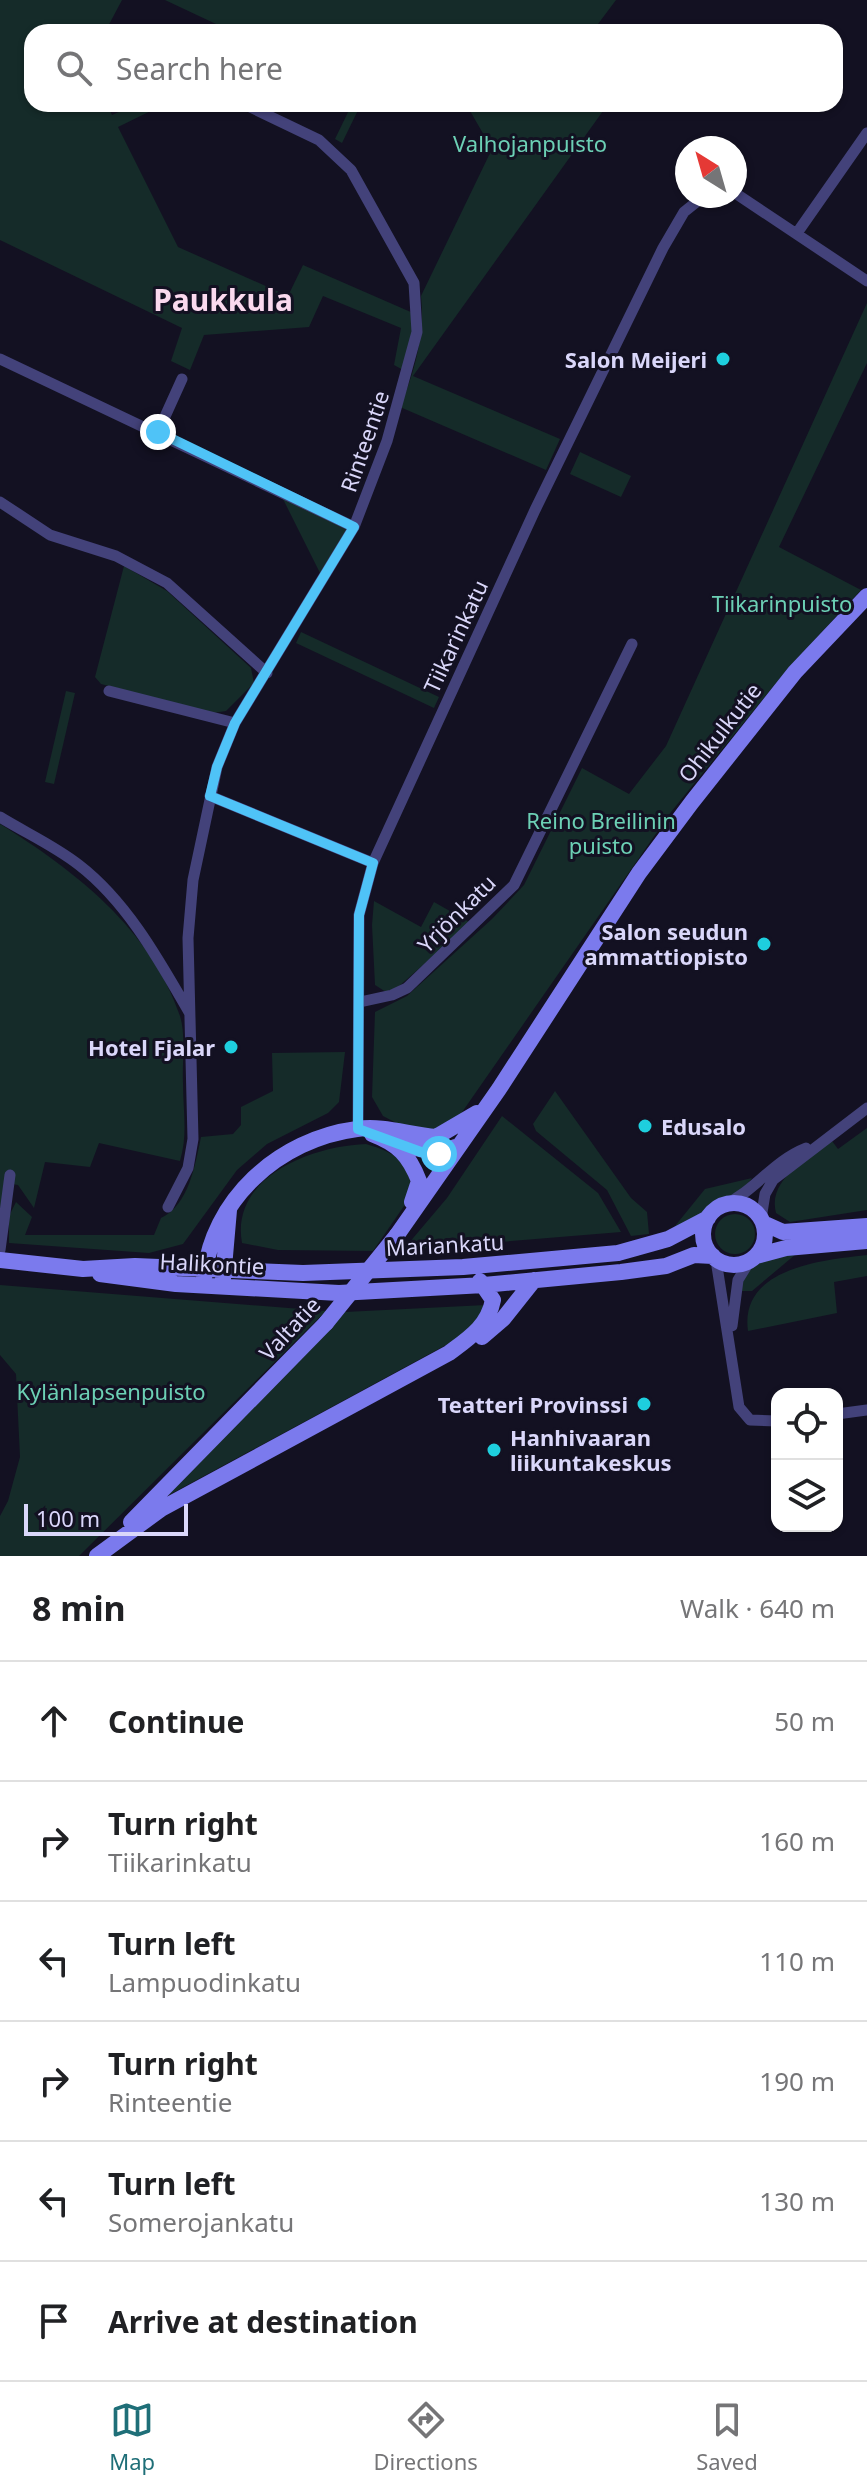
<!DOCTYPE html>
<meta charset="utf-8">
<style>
body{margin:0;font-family:"Noto Sans",sans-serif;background:#f2f2f2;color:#202124}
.controls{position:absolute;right:24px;bottom:24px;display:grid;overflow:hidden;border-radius:16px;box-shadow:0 2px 6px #0004}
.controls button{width:72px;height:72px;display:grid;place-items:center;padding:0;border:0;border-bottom:2px solid #e0e0e0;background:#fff;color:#202124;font:40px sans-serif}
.compass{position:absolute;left:675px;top:136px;width:72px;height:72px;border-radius:50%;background:#fff;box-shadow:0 2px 6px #0004;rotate:323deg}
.scale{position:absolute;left:24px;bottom:20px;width:164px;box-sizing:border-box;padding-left:8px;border:4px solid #dad7fa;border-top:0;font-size:22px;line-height:28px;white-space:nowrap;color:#dad7fa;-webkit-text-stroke:6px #131122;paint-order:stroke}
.stop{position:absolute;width:24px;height:24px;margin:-18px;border:6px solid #4fc3f7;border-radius:50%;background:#fff}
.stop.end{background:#4fc3f7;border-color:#fff;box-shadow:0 2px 8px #0008}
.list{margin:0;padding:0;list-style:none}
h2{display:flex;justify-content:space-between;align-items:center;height:104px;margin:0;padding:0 32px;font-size:34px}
h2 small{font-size:26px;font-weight:400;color:#757577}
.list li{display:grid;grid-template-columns:52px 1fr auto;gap:24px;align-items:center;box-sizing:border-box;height:120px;padding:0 32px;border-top:2px solid #e0e0e0}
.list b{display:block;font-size:30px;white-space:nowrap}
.list p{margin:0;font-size:26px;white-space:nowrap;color:#757577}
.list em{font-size:26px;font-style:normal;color:#757577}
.icon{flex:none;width:44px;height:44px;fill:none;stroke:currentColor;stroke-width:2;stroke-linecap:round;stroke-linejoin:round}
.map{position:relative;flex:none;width:867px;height:1556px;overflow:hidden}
.search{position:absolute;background:#fff;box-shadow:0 2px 6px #0004;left:24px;right:24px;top:24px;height:88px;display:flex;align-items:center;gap:20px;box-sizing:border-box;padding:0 28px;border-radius:24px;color:#757577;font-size:30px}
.sheet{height:824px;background:#fff}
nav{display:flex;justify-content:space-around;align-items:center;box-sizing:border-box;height:112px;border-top:2px solid #e0e0e0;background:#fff;font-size:22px;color:#757577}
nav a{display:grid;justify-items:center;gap:4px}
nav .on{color:#1f6f78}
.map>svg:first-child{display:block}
.green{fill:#152b29}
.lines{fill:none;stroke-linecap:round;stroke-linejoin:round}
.street{stroke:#43427a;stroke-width:11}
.secondary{stroke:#7b7aed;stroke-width:16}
.secondary-bridge{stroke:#7b7aed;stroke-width:16}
.route{stroke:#4fc3f7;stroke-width:10}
.poi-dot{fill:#1ecfde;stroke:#131122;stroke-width:3}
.labels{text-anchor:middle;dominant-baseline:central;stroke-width:6;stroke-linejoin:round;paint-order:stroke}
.park-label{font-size:22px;fill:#6cd0b5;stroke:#131122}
.poi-label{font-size:22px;font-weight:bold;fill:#dad7fa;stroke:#131122;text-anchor:end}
.street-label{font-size:22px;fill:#dad7fa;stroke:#131122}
.district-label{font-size:30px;font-weight:bold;fill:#fad9ee;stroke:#131122}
</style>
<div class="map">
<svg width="867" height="1556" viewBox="0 0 867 1556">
<rect width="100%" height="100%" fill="#131122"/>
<path class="green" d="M 0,0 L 122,0 L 105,32 L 32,32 L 32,104 L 107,104 L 112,115 L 137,104 L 165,104 L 118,127 L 178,247 L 288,296 L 303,265 L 413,313 L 414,331 L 405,371 L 394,365 L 401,328 L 323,296 L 309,327 L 204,335 L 190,370 L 171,361 L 182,328 L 0,240 Z
M 165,0 L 616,0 L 592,32 L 233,32 Z
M 352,104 L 361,104 L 342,143 L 335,139 Z
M 466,104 L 608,104 L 413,376 L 560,439 L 546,470 L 400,407 C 415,371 425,334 421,296 L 492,149 Z
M 867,303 L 867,363 L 779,547 L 861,590 L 789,667 L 671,812 L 458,1118 L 434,1131 L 404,1127 L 383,1116 L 372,1097 L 375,1012 L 407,996 L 492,919 L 524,885 L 582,768 L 629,794 L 666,746 Z
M 580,452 L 631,476 L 621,497 L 570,474 Z
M 280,493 L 344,524 L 348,531 L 322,577 Z
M 124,566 L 167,591 L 251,668 L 254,683 L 226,711 L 213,713 L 101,684 L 95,677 Z
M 301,632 L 439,697 L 434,708 L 296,643 Z
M 66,691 L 75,693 L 54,784 L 45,782 Z
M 0,824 C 74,870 151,929 180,1016 C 186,1035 182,1062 183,1083 C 183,1111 188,1134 180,1161 L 99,1143 L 90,1167 L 45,1162 L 34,1208 L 18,1185 L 6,1183 L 0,1222 Z
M 374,901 L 421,927 L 434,902 L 471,923 L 398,987 L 386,992 L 375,985 L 372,925 Z
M 345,1052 L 339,1102 L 328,1113 L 267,1144 L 237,1170 L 183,1244 L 149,1253 L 9,1243 L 9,1216 L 16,1202 L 32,1217 L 25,1235 L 154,1235 L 161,1218 C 189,1205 195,1165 201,1137 L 233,1134 L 241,1125 L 241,1107 L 273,1091 L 272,1053 Z
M 555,1091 L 631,1198 L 647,1212 L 649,1234 L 631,1236 L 607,1190 L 536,1131 L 533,1124 Z
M 502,1116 L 598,1193 L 621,1232 L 403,1250 L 447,1198 Z
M 867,1128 L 867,1210 L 790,1222 L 776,1213 C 767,1179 809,1158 832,1141 L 838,1149 Z
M 366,1144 C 396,1153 407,1160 413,1193 L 373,1251 L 278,1250 L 242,1243 C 230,1176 313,1146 366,1144 Z
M 752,1178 L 738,1196 L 671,1231 L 705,1189 Z
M715 1234a20 20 0 1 1 40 0a20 20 0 1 1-40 0Z
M 796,1254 L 752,1291 L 740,1291 C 745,1259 769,1259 796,1254 Z
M 867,1255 L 867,1276 L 834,1282 L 837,1313 L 748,1331 C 739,1267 825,1260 867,1255 Z
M 0,1285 L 326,1311 L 79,1556 L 0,1556 L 0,1516 L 8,1501 L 20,1457 L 16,1374 L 0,1355 Z
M 486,1305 L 479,1323 L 457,1339 L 167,1496 L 345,1312 Z"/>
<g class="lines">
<path class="street" d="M 735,193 L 867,281
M 797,233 L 867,133
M 0,359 L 354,527
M 158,432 L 182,379
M 0,502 L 50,535 L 116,556 L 167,583 L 267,673
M 109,691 L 235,723
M 210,796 L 373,863
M 0,817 C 26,833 55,846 79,865 C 127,902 159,960 189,1012
M 360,1002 L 392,995 L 407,988 L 514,885 L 632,644
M 358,1129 L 359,915 L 373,863 L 535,510 L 663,248 L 684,212 L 704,196
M 724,1205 C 755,1191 773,1161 806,1148
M 168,1207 L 188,1168 L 193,1139 L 188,938 L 193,880 L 217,767 L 235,723 L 354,527 L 387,441 L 417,332 L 414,283 L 351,170 L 319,140 L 244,104
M 761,1219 L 765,1194 L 773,1180 L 867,1108
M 0,1250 L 10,1175
M 716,1260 L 739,1407 L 750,1420 L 777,1421
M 732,1326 L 738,1280 L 749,1262
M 837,1414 L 867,1410"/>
<path class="secondary" d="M 372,1134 C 398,1144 409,1155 419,1181 L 412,1202
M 401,1144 L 439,1154 L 455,1147
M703 1234a31 31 0 1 1 62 0a31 31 0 1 1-62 0Z
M 763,1223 L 783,1232 L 867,1226
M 397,1235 L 499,1089 L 639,873 L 692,802 L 795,672 L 867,596
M 756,1256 L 786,1248 L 867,1241
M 0,1260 L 83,1269 L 135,1266 L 303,1273 L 463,1267 L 618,1253 L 668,1239 L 708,1218
M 100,1274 L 176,1284 L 339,1293 L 484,1285 L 621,1272 L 666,1266 L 694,1255 L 713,1256
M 204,1279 C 211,1200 279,1139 357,1129 C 384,1125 409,1135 436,1137 L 477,1113
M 223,1279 L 229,1210
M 482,1337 L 503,1319 L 534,1280
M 131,1522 L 326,1323
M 97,1556 L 161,1509 L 449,1353 C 469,1338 488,1326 493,1300 L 480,1281"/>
<path class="secondary-bridge" d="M 326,1323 L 397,1235"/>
</g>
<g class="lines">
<path class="route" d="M 158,432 L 354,527 L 235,723 L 217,767 L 210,796 L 373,863 L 359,915 L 358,1129 L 421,1152 L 439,1154"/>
</g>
<g class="poi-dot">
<circle cx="723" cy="359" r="8"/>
<circle cx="764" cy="944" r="8"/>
<circle cx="231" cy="1047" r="8"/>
<circle cx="645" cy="1126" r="8"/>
<circle cx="644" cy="1404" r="8"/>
<circle cx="494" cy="1450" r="8"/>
</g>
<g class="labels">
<g class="park-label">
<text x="530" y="143">Valhojanpuisto</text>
<text x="782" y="603">Tiikarinpuisto</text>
<text x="601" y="820">Reino Breilinin<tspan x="601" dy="25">puisto</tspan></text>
<text x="111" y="1391">Kylänlapsenpuisto</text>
</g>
<g class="poi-label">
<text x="707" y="359">Salon Meijeri</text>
<text x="748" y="931">Salon seudun<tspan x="748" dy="25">ammattiopisto</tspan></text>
<text x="215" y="1047">Hotel Fjalar</text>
<text x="661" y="1126" text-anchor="start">Edusalo</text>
<text x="628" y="1404">Teatteri Provinssi</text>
<text x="510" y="1437" text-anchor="start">Hanhivaaran<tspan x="510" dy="25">liikuntakeskus</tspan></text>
</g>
<g class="street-label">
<text transform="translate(364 441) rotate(-71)">Rinteentie</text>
<text transform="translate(455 636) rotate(-65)">Tiikarinkatu</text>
<text transform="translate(719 732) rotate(-52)">Ohikulkutie</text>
<text transform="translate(456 913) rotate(-45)">Yrjönkatu</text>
<text transform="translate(445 1244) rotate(-3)">Mariankatu</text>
<text transform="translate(212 1263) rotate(3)">Halikontie</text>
<text transform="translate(289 1328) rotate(-47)">Valtatie</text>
</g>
<g class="district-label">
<text x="223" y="299">Paukkula</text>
</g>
</g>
</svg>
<div class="controls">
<button><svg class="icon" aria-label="locate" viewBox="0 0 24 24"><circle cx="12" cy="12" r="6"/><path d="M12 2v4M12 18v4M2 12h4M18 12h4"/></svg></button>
<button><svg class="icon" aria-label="layers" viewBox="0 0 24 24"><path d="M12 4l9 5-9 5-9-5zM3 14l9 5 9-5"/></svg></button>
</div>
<svg class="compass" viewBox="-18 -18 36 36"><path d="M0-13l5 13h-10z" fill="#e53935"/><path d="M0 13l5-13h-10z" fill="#757577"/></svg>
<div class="scale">100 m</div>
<div class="stop" style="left:439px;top:1154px"></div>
<div class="stop end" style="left:158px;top:432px"></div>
<div class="search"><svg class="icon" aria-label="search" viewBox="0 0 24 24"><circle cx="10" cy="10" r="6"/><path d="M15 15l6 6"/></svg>Search here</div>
</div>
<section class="sheet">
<h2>8 min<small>Walk · 640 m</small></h2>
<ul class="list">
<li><svg class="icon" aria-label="ahead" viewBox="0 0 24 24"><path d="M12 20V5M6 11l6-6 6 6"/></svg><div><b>Continue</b></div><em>50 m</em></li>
<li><svg class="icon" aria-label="right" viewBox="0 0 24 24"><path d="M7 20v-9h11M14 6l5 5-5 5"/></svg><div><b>Turn right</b><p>Tiikarinkatu</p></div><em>160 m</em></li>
<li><svg class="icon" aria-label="left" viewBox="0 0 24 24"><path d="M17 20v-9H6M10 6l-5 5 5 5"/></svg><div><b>Turn left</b><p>Lampuodinkatu</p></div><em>110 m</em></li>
<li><svg class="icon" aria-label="right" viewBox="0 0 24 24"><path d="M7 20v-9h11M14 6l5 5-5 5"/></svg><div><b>Turn right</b><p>Rinteentie</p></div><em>190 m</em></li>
<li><svg class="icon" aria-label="left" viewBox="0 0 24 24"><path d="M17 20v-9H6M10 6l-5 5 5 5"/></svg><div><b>Turn left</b><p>Somerojankatu</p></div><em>130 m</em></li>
<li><svg class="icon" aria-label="arrive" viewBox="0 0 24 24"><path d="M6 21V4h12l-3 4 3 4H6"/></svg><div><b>Arrive at destination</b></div></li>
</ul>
</section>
<nav>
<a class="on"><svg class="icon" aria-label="map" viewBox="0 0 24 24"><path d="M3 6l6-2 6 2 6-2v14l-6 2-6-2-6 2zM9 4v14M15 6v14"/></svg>Map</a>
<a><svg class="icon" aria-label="directions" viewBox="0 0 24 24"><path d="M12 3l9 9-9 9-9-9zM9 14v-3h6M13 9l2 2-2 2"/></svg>Directions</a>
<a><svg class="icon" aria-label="saved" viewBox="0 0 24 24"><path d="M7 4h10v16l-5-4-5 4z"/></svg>Saved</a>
</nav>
